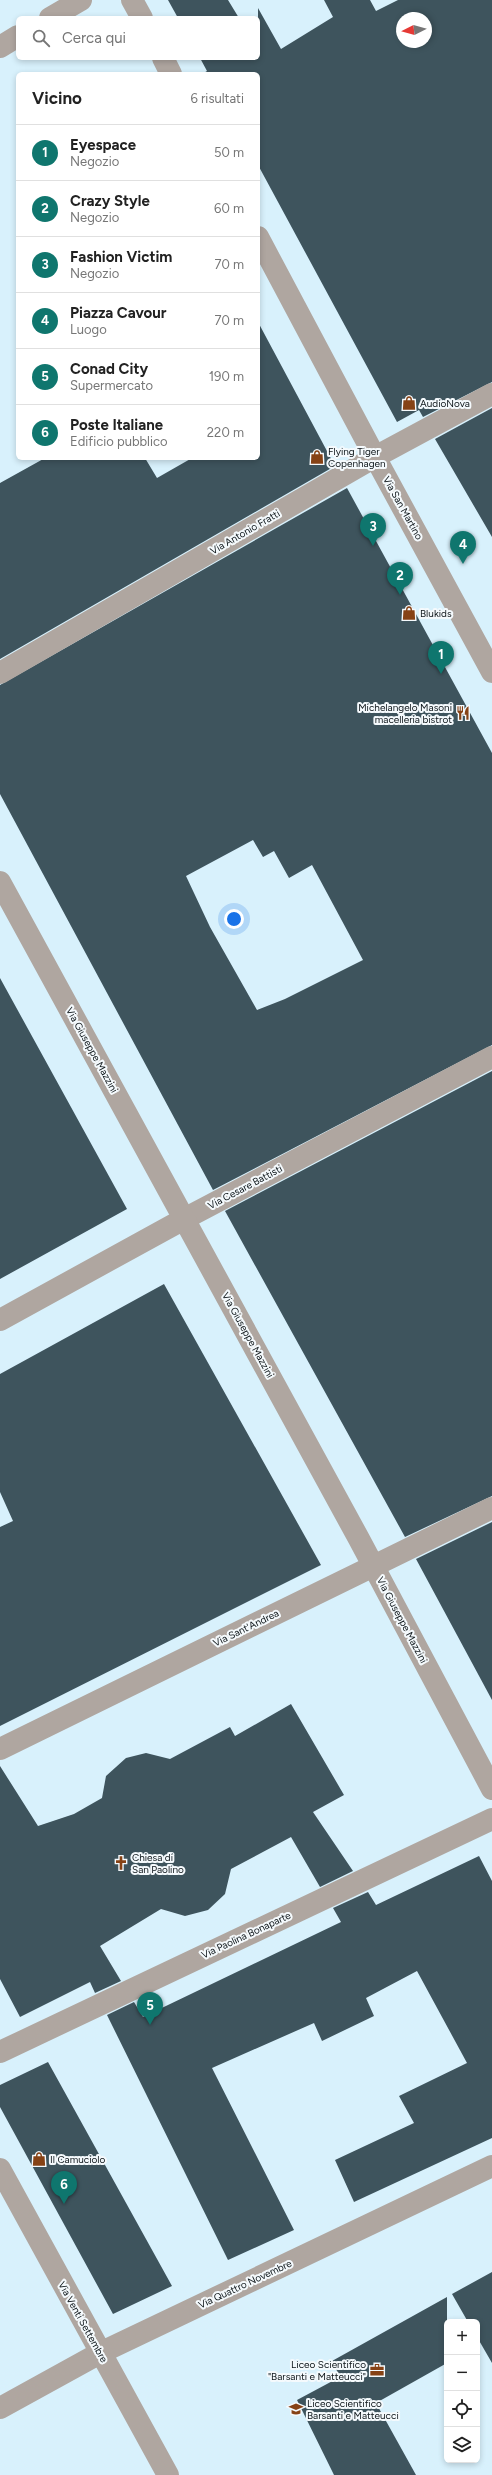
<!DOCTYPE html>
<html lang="it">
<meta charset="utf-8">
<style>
body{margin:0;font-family:Figtree,sans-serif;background:#f2f2f2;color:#222}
.controls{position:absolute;right:12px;bottom:12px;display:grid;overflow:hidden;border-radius:6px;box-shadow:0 2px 6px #0003}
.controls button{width:36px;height:36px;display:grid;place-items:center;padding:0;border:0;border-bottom:1px solid #e0e0e0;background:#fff;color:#222;font:20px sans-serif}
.compass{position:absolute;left:396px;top:12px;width:36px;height:36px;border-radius:50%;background:#fff;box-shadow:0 2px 6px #0003;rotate:264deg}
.you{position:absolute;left:234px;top:919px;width:14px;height:14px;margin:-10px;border:3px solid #fff;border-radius:50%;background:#1a73e8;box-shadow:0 0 0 6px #1a73e833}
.badge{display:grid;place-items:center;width:26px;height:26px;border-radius:50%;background:#0f766e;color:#fff;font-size:13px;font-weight:700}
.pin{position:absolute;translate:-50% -33px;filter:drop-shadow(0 1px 2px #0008)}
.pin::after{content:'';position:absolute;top:21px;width:14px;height:12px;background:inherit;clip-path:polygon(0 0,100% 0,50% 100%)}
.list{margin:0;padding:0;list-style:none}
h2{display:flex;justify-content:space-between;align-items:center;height:52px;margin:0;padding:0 16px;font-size:17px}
h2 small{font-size:13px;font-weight:400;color:#767676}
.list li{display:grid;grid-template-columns:26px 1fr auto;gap:12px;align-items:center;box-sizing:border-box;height:56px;padding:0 16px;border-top:1px solid #e0e0e0}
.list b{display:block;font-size:15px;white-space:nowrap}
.list p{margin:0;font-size:13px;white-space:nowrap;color:#767676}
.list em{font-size:13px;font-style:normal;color:#767676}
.icon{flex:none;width:22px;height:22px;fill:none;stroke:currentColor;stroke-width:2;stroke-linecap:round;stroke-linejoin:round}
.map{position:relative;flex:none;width:492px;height:2475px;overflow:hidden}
.search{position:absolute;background:#fff;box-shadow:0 2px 6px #0003;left:16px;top:16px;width:244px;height:44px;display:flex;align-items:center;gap:10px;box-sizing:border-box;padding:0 14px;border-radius:6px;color:#767676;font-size:15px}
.panel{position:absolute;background:#fff;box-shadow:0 2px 6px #0003;left:16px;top:72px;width:244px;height:388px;border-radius:6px}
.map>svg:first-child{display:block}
.building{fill:#3e545d;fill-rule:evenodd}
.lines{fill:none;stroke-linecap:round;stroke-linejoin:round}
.pedestrian{stroke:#afa6a0;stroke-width:22}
.minor{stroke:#afa6a0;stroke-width:22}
.labels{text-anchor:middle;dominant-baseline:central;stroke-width:4;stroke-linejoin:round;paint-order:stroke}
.poi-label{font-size:10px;fill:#0c1418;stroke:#f5fafd;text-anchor:start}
.street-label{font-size:10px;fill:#0c1418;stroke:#f5fafd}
</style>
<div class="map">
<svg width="492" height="2475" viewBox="0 0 492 2475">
<rect width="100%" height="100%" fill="#d8f1fc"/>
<path class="building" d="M 168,0 L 228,0 L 239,18 L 178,18 Z
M 324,0 L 370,0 L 376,11 L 398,0 L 492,0 L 492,382 L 423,417 L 419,410 L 397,422 L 258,165 L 258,74 L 202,74 L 207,71 L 200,58 L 258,58 L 258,8 L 281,49 L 333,17 ZM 402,18 L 426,18 L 426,42 L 402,42 Z
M 258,322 L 335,466 L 0,659 L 0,483 L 45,458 L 145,458 L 157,478 L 192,458 L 258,458 Z
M 492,408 L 492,537 L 435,439 Z
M 347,488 L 492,753 L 492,1045 L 213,1190 L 0,794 L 0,685 ZM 253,840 L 263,857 L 274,851 L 289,878 L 312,865 L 363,960 L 285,999 L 257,1010 L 210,927 L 186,876 Z
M 0,978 L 127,1209 L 0,1279 Z
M 492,1071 L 492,1496 L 405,1537 L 225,1211 Z
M 164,1284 L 321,1565 L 0,1726 L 0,1527 L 13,1521 L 0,1492 L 0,1374 Z
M 492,1522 L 492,1700 L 416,1559 Z
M 291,1704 L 344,1795 L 313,1812 L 353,1871 L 320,1887 L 291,1837 L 231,1869 L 225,1894 L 208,1910 L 185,1916 L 161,1909 L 100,1946 L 121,1981 L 95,1993 L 90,1982 L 20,2017 L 0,1979 L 0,1766 L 38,1826 L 74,1814 L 102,1798 L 106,1776 L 126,1758 L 146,1753 L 170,1759 L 230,1727 L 235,1736 Z
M 479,1856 L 492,1881 L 492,2138 L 354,2202 L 335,2160 L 414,2123 L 399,2096 L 467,2063 L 417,1971 L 366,1998 L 374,2016 L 322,2041 L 314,2023 L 212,2068 L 294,2230 L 228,2260 L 107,2015 L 134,2002 L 143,2017 L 341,1922 L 333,1908 L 368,1892 L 376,1905 Z
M 48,2062 L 172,2286 L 113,2314 L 0,2107 L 0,2085 Z
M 492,2272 L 492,2363 L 477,2337 L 477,2322 L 468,2322 L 452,2294 Z
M 447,2297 L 447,2363 L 376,2403 L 416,2475 L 334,2475 L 297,2400 L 340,2377 L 332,2361 Z"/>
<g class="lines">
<path class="pedestrian" d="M 375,457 L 492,672
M 0,673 L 375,457 L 492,394
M 184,1219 L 492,1057"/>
<path class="minor" d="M 132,0 L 142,18
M 50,18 L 81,0
M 0,47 L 18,36
M 163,58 L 171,74
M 258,237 L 375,457
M 0,882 L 359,1539 L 492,1789
M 0,1320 L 184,1219
M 0,1749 L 492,1508
M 0,2052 L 492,1819
M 0,2169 L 168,2475
M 0,2408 L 100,2353 L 492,2166"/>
</g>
<defs>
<symbol id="shop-bare" viewBox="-9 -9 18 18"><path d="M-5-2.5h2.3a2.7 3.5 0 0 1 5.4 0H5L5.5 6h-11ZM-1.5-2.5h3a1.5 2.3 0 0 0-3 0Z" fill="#864215" stroke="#f5fafd" stroke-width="2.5" paint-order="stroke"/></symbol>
<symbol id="restaurant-bare" viewBox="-9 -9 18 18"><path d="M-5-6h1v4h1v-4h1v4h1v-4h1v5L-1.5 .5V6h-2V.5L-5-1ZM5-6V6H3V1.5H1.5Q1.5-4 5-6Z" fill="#864215" stroke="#f5fafd" stroke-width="2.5" paint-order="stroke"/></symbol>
<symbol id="church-bare" viewBox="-9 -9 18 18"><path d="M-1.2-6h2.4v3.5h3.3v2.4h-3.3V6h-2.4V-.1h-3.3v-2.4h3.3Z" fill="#864215" stroke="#f5fafd" stroke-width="2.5" paint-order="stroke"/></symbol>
<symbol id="office-bare" viewBox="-9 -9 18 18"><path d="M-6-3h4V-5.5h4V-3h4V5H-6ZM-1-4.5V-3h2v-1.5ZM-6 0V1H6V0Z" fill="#864215" stroke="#f5fafd" stroke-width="2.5" paint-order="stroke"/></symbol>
<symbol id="school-bare" viewBox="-9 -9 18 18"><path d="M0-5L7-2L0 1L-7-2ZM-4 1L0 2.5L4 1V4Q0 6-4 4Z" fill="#864215" stroke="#f5fafd" stroke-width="2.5" paint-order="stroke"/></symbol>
</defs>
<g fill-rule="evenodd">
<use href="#shop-bare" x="399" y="393" width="20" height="20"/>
<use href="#shop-bare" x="307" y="447" width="20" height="20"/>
<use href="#shop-bare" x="399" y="603" width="20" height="20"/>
<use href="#restaurant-bare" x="453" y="703" width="20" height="20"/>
<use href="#church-bare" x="111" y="1853" width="20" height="20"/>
<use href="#shop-bare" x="29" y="2149" width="20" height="20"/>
<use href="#office-bare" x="367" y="2360" width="20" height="20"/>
<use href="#school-bare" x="286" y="2399" width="20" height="20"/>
</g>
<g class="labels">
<g class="poi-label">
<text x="420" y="403">AudioNova</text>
<text x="328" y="451">Flying Tiger<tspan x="328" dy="12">Copenhagen</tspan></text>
<text x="420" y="613">Blukids</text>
<text x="452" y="707" text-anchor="end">Michelangelo Masoni<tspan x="452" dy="12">macelleria bistrot</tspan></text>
<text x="132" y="1857">Chiesa di<tspan x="132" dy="12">San Paolino</tspan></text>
<text x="50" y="2159">Il Camuciolo</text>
<text x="366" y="2364" text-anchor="end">Liceo Scientifico<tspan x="366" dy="12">"Barsanti e Matteucci"</tspan></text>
<text x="307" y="2403">Liceo Scientifico<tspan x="307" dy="12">Barsanti e Matteucci</tspan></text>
</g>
<g class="street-label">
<text transform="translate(403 508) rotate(61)">Via San Martino</text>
<text transform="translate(245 532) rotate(-30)">Via Antonio Fratti</text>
<text transform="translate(92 1050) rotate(61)">Via Giuseppe Mazzini</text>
<text transform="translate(245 1187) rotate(-28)">Via Cesare Battisti</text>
<text transform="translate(248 1335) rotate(61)">Via Giuseppe Mazzini</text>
<text transform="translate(402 1620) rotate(62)">Via Giuseppe Mazzini</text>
<text transform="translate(246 1628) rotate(-26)">Via Sant'Andrea</text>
<text transform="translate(246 1935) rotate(-25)">Via Paolina Bonaparte</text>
<text transform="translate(245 2284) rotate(-25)">Via Quattro Novembre</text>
<text transform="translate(83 2322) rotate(61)">Via Venti Settembre</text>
</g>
</g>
</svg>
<div class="controls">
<button>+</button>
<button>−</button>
<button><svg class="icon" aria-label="locate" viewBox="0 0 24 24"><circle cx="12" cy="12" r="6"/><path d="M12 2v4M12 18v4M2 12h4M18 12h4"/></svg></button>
<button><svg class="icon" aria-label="layers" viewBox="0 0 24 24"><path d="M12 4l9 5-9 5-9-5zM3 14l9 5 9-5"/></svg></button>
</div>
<svg class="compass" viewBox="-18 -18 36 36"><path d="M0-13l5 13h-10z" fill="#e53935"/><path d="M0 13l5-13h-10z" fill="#767676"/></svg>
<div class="you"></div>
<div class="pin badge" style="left:441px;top:674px">1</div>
<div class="pin badge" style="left:400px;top:595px">2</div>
<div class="pin badge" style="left:373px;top:546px">3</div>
<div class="pin badge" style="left:463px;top:564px">4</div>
<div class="pin badge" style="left:150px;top:2025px">5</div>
<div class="pin badge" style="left:64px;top:2204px">6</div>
<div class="search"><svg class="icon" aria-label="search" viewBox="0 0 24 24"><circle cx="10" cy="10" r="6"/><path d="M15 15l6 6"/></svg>Cerca qui</div>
<section class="panel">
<h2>Vicino<small>6 risultati</small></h2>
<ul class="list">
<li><span class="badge">1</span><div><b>Eyespace</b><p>Negozio</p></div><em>50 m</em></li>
<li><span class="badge">2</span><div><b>Crazy Style</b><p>Negozio</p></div><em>60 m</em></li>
<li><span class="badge">3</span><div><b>Fashion Victim</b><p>Negozio</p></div><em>70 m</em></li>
<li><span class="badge">4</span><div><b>Piazza Cavour</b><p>Luogo</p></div><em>70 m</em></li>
<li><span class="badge">5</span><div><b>Conad City</b><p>Supermercato</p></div><em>190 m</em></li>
<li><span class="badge">6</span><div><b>Poste Italiane</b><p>Edificio pubblico</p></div><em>220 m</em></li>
</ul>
</section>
</div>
